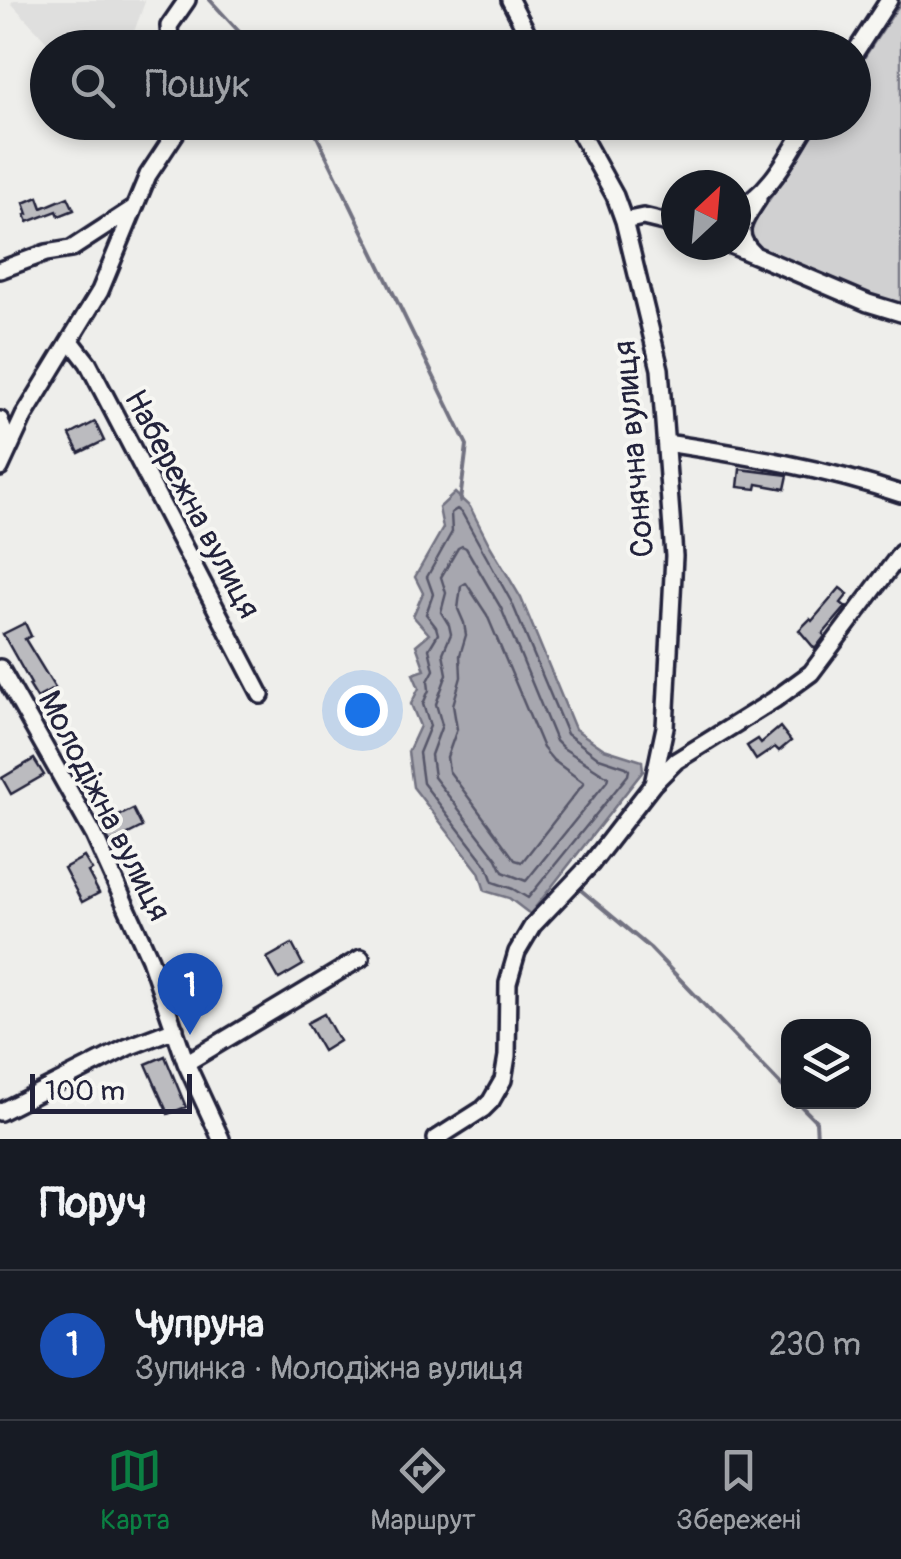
<!DOCTYPE html>
<html lang="uk">
<meta charset="utf-8">
<style>
body{margin:0;font-family:Pangolin,sans-serif;background:#242831;color:#f1f3f6}
.controls{position:absolute;right:30px;bottom:30px;display:grid;overflow:hidden;border-radius:20px;box-shadow:0 5px 15px #0003}
.controls button{width:90px;height:90px;display:grid;place-items:center;padding:0;border:0;border-bottom:2px solid #363941;background:#171b24;color:#f1f3f6;font:50px sans-serif}
.compass{position:absolute;left:661px;top:170px;width:90px;height:90px;border-radius:50%;background:#171b24;box-shadow:0 5px 15px #0003;rotate:26deg}
.scale{position:absolute;left:30px;bottom:25px;width:162px;box-sizing:border-box;padding-left:10px;border:5px solid #22223b;border-top:0;font-size:28px;line-height:35px;white-space:nowrap;color:#22223b;-webkit-text-stroke:8px #f6f6f2;paint-order:stroke}
.you{position:absolute;left:362px;top:710px;width:35px;height:35px;margin:-25px;border:8px solid #fff;border-radius:50%;background:#1a73e8;box-shadow:0 0 0 15px #1a73e833}
.badge{display:grid;place-items:center;width:65px;height:65px;border-radius:50%;background:#0b8043;color:#fff;font-size:32px;font-weight:700}
.pin{position:absolute;translate:-50% -82px;filter:drop-shadow(0 2px 5px #0008)}
.pin::after{content:'';position:absolute;top:52px;width:35px;height:30px;background:inherit;clip-path:polygon(0 0,100% 0,50% 100%)}
.list{margin:0;padding:0;list-style:none}
h2{display:flex;justify-content:space-between;align-items:center;height:130px;margin:0;padding:0 40px;font-size:42px}
h2 small{font-size:32px;font-weight:400;color:#9ea1a6}
.list li{display:grid;grid-template-columns:65px 1fr auto;gap:30px;align-items:center;box-sizing:border-box;height:150px;padding:0 40px;border-top:2px solid #363941}
.list b{display:block;font-size:38px;white-space:nowrap}
.list p{margin:0;font-size:32px;white-space:nowrap;color:#9ea1a6}
.list em{font-size:32px;font-style:normal;color:#9ea1a6}
.icon{flex:none;width:55px;height:55px;fill:none;stroke:currentColor;stroke-width:2;stroke-linecap:round;stroke-linejoin:round}
.map{position:relative;flex:none;width:901px;height:1139px;overflow:hidden}
.search{position:absolute;background:#171b24;box-shadow:0 5px 15px #0003;left:30px;right:30px;top:30px;height:110px;display:flex;align-items:center;gap:25px;box-sizing:border-box;padding:0 35px;border-radius:55px;color:#9ea1a6;font-size:38px}
.sheet{height:280px;background:#171b24}
nav{display:flex;justify-content:space-around;align-items:center;box-sizing:border-box;height:140px;border-top:2px solid #363941;background:#171b24;font-size:28px;color:#9ea1a6}
nav a{display:grid;justify-items:center;gap:5px}
nav .on{color:#0b8043}
.map>svg:first-child{display:block}
.built{fill:#dfdfde}
.green{fill:#d0d0d1;stroke:#797986;stroke-width:2.5}
.water{fill:#a7a7af;stroke:#727281;stroke-width:2.5}
.lines{fill:none;stroke-linecap:round;stroke-linejoin:round}
.shore{stroke:#575769;stroke-width:2.5}
.stream{stroke:#727281;stroke-width:4}
.building{fill:#bbbbbf;stroke:#22223b;stroke-width:2.5}
.minor-casing{stroke:#22223b;stroke-width:22}
.minor{stroke:#f6f6f2;stroke-width:15}
.labels{text-anchor:middle;dominant-baseline:central;stroke-width:8;stroke-linejoin:round;paint-order:stroke}
.street-label{font-size:32px;fill:#22223b;stroke:#f6f6f2}
</style>
<div class="map">
<svg width="901" height="1139" viewBox="0 0 901 1139">
<rect width="100%" height="100%" fill="#eeeeeb"/>
<filter id="ink" filterUnits="userSpaceOnUse"><feTurbulence type="fractalNoise" baseFrequency=".01" numOctaves="2"/><feDisplacementMap in="SourceGraphic" scale="20" xChannelSelector="R" yChannelSelector="G"/><feConvolveMatrix kernelMatrix="1 2 1 2 8 2 1 2 1" color-interpolation-filters="sRGB"/></filter>
<g filter="url(#ink)">
<path class="built" d="M 14,0 L 143,0 L 145,2 L 131,40 L 123,47 L 53,48 L 11,3 Z"/>
<path class="green" d="M 901,2 L 901,307 L 753,246 L 748,231 L 821,123 L 854,122 L 854,73 Z"/>
<path class="water" d="M 455,493 L 470,507 L 489,544 L 521,598 L 575,729 L 604,749 L 642,761 L 643,771 L 530,914 L 509,898 L 485,891 L 479,872 L 413,787 L 408,752 L 420,726 L 411,704 L 419,688 L 413,674 L 425,670 L 416,645 L 429,634 L 413,616 L 423,593 L 415,577 L 443,528 L 439,508 Z"/>
<g class="lines">
<path class="shore" d="M 457,509 L 462,513 L 512,603 L 567,734 L 599,758 L 626,767 L 629,770 L 628,775 L 528,898 L 513,889 L 493,882 L 487,866 L 423,783 L 419,753 L 430,726 L 423,704 L 429,690 L 428,681 L 434,670 L 429,649 L 438,634 L 436,627 L 426,614 L 433,594 L 427,577 L 452,532 L 451,513 Z
M 462,546 L 466,548 L 501,608 L 556,741 L 563,748 L 608,777 L 607,781 L 526,881 L 503,872 L 497,859 L 434,777 L 431,755 L 442,725 L 436,704 L 447,674 L 443,653 L 451,634 L 449,625 L 441,612 L 446,593 L 441,577 L 458,548 Z
M 466,583 L 487,615 L 543,748 L 553,760 L 584,783 L 522,862 L 515,860 L 449,771 L 447,757 L 457,729 L 453,705 L 461,677 L 460,655 L 466,635 L 464,623 L 458,609 L 461,586 Z"/>
<path class="stream" d="M 210,0 L 254,48
M 310,122 L 467,445 L 460,501
M 576,886 L 650,948 L 788,1092
M 797,1102 L 816,1121 L 817,1139"/>
</g>
<path class="building" d="M 38,197 L 42,208 L 68,197 L 74,210 L 59,216 L 57,211 L 28,222 L 25,215 L 28,214 L 24,203 Z
M 95,422 L 104,441 L 79,453 L 70,435 Z
M 740,469 L 788,475 L 785,489 L 757,484 L 756,489 L 738,487 Z
M 840,588 L 848,594 L 841,603 L 846,607 L 823,634 L 825,636 L 815,649 L 799,630 L 810,619 L 812,621 Z
M 25,623 L 31,636 L 25,639 L 55,688 L 37,698 L 29,685 L 31,684 L 3,634 Z
M 780,727 L 791,741 L 779,751 L 775,747 L 756,760 L 747,746 L 758,739 L 761,743 Z
M 34,759 L 44,775 L 11,794 L 2,778 Z
M 133,809 L 142,827 L 110,843 L 101,825 Z
M 84,857 L 92,870 L 88,872 L 99,893 L 82,902 L 64,868 Z
M 292,944 L 303,965 L 279,979 L 267,958 Z
M 324,1014 L 339,1041 L 323,1051 L 307,1023 Z
M 165,1056 L 186,1107 L 168,1114 L 146,1064 Z"/>
<g class="lines">
<defs>
<path id="minor" d="M 510,0 L 535,48
M 174,48 L 170,40 L 169,26 L 187,0
M 854,54 L 889,0
M 574,122 L 615,196 L 624,221 L 660,369 L 674,556 L 665,727 L 653,784
M 736,210 C 771,193 789,154 809,122
M 624,221 L 643,217 L 676,225
M 731,245 L 868,303 L 901,313
M 753,253 C 732,233 745,219 758,199
M 0,270 L 46,253 L 71,249 L 134,208
M 71,341 L 88,363 L 261,695
M 0,420 L 9,448
M 666,443 C 745,455 824,468 901,494
M 0,468 L 24,416 L 100,291 L 148,175 L 183,122
M 0,668 L 94,835 L 150,959 L 186,1063 L 221,1139
M 186,1063 L 361,958
M 0,1112 L 128,1047 L 175,1029
M 436,1139 L 483,1109 L 491,1101 L 503,1080 L 507,1056 L 508,983 L 517,952 L 533,925 L 591,864 L 653,784 L 676,761 L 774,700 L 811,673 L 901,553"/>
</defs>
<use href="#minor" class="minor-casing"/>
<use href="#minor" class="minor"/>
</g>
</g>
<g class="labels">
<g class="street-label">
<text transform="translate(634 449) rotate(-95)">Сонячна вулиця</text>
<text transform="translate(192 504) rotate(62)">Набережна вулиця</text>
<text transform="translate(104 806) rotate(63)">Молодіжна вулиця</text>
</g>
</g>
</svg>
<div class="controls">
<button><svg class="icon" aria-label="layers" viewBox="0 0 24 24"><path d="M12 4l9 5-9 5-9-5zM3 14l9 5 9-5"/></svg></button>
</div>
<svg class="compass" viewBox="-18 -18 36 36"><path d="M0-13l5 13h-10z" fill="#e53935"/><path d="M0 13l5-13h-10z" fill="#9ea1a6"/></svg>
<div class="scale">100 m</div>
<div class="you"></div>
<div class="pin badge" style="left:190px;top:1035px;background:#1a4fb4">1</div>
<div class="search"><svg class="icon" aria-label="search" viewBox="0 0 24 24"><circle cx="10" cy="10" r="6"/><path d="M15 15l6 6"/></svg>Пошук</div>
</div>
<section class="sheet">
<h2>Поруч<small></small></h2>
<ul class="list">
<li><span class="badge" style="background:#1a4fb4">1</span><div><b>Чупруна</b><p>Зупинка · Молодіжна вулиця</p></div><em>230 m</em></li>
</ul>
</section>
<nav>
<a class="on"><svg class="icon" aria-label="map" viewBox="0 0 24 24"><path d="M3 6l6-2 6 2 6-2v14l-6 2-6-2-6 2zM9 4v14M15 6v14"/></svg>Карта</a>
<a><svg class="icon" aria-label="directions" viewBox="0 0 24 24"><path d="M12 3l9 9-9 9-9-9zM9 14v-3h6M13 9l2 2-2 2"/></svg>Маршрут</a>
<a><svg class="icon" aria-label="saved" viewBox="0 0 24 24"><path d="M7 4h10v16l-5-4-5 4z"/></svg>Збережені</a>
</nav>
